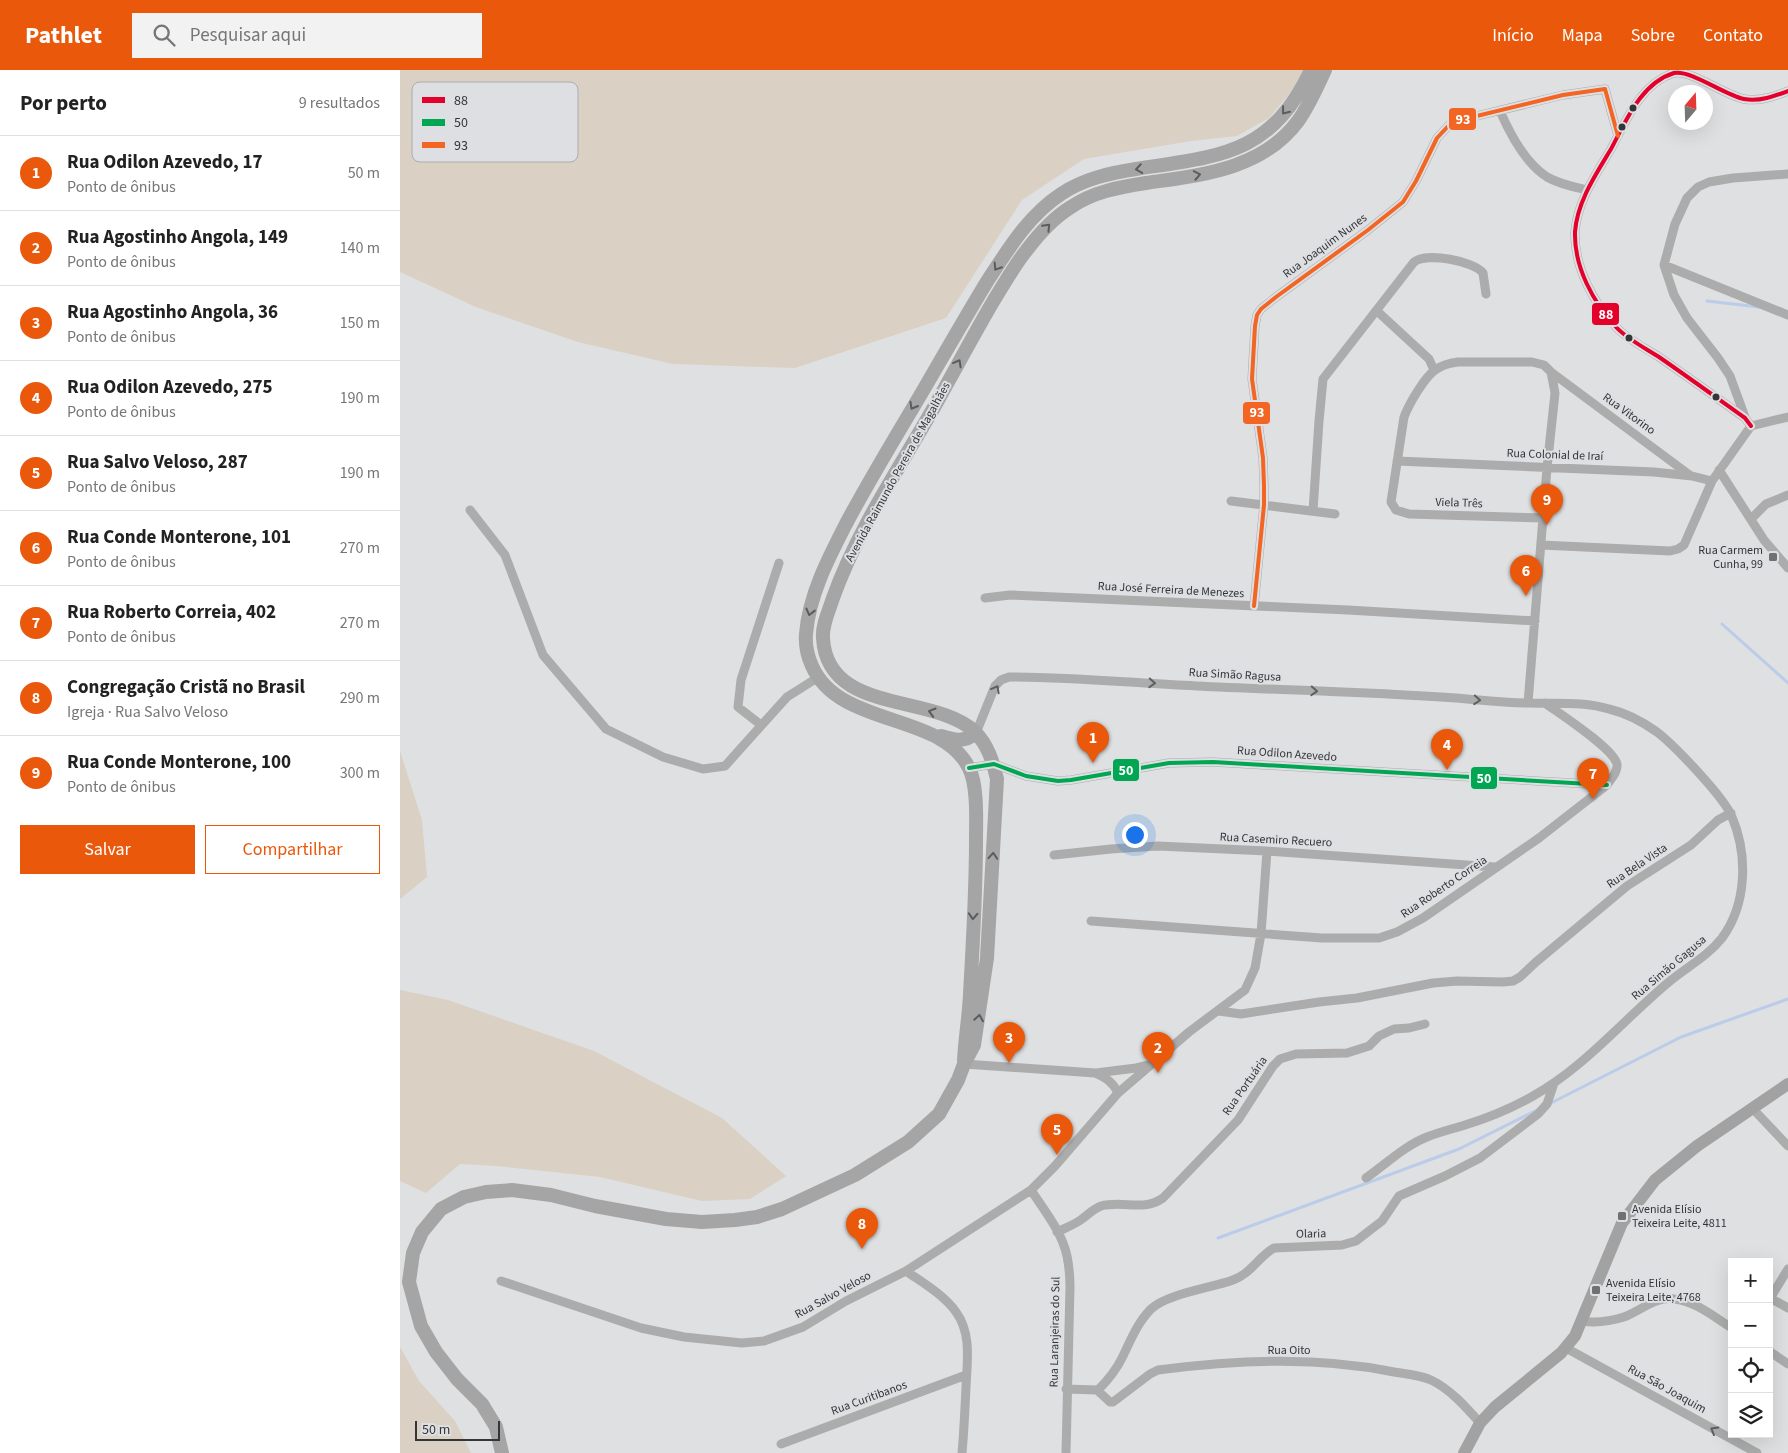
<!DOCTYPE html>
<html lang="pt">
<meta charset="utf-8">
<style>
body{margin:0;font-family:"Source Sans 3",sans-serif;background:#f2f2f2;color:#222}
.controls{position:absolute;right:15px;bottom:15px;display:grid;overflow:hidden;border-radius:0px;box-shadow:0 5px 20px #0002}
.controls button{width:45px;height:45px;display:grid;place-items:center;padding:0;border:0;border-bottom:1px solid #e0e0e0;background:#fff;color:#222;font:25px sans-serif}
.compass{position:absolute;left:1268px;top:15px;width:45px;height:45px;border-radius:50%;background:#fff;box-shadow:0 5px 20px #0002;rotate:19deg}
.scale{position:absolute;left:15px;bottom:12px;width:85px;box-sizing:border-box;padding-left:5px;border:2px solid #343536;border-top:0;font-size:14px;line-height:18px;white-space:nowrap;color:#343536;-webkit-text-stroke:4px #dddfe3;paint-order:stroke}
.you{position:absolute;left:734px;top:764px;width:18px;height:18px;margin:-12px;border:4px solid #fff;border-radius:50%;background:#1a73e8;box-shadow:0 0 0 8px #1a73e833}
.badge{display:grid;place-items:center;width:32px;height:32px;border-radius:50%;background:#ea580c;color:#fff;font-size:16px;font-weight:700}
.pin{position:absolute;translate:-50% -41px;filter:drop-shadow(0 1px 2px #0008)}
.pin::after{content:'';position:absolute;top:26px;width:18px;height:15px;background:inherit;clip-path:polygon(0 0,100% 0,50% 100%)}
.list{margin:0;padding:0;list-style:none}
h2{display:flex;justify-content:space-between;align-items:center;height:65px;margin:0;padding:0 20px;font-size:21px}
h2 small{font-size:16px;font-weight:400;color:#767676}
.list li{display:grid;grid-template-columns:32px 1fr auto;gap:15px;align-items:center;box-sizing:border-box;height:75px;padding:0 20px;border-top:1px solid #e0e0e0}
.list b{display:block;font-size:19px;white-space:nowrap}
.list p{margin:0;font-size:16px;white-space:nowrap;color:#767676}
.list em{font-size:16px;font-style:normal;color:#767676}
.actions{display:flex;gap:10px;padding:15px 20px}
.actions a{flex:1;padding:11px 0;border:1px solid #ea580c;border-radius:0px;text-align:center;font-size:18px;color:#ea580c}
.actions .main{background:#ea580c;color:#fff}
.icon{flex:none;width:28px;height:28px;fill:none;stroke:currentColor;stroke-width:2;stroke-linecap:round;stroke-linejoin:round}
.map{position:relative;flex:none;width:1388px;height:1383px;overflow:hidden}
header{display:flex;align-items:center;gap:30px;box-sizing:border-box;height:70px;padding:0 25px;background:#ea580c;color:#fff}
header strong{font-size:24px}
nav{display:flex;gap:28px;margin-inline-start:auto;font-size:18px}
.search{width:350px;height:45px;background:#f2f2f2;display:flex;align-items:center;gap:12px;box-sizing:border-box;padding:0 18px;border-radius:0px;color:#767676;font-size:19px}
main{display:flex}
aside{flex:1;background:#fff}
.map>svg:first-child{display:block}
.green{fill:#dad0c3}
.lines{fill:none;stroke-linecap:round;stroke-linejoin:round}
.stream{stroke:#bbcce8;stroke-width:3}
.street{stroke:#acacac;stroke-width:9}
.secondary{stroke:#a2a2a2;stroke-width:12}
.primary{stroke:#a5a5a6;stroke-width:14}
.bus-1-casing{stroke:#dddfe3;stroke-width:8}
.bus-2-casing{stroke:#dddfe3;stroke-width:8}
.bus-3-casing{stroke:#dddfe3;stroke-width:8}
.bus-1{stroke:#e4002b;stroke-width:4}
.bus-2{stroke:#00a651;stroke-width:4}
.bus-3{stroke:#f26522;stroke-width:4}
.oneway{stroke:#5c5c5d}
.oneway2{stroke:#5e5f5f}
.bus-dot{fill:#343536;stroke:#dddfe3;stroke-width:2}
.poi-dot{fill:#707172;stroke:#dddfe3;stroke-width:2}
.labels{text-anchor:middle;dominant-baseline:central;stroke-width:4;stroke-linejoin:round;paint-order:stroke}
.street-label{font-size:12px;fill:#343536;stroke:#dddfe3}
.poi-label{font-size:12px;fill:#343536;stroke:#dddfe3;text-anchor:start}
.key{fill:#dddfe3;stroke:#aaacaf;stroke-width:1}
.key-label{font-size:14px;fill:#343536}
.line-badge{stroke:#dddfe3;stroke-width:2}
.badge-label{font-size:14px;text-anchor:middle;font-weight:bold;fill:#fff}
</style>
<header>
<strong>Pathlet</strong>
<div class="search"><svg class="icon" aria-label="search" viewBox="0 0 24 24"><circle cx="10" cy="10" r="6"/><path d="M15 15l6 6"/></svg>Pesquisar aqui</div>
<nav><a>Início</a><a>Mapa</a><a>Sobre</a><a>Contato</a></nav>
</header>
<main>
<aside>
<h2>Por perto<small>9 resultados</small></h2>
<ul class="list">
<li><span class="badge">1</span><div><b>Rua Odilon Azevedo, 17</b><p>Ponto de ônibus</p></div><em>50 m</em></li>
<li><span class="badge">2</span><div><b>Rua Agostinho Angola, 149</b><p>Ponto de ônibus</p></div><em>140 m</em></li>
<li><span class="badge">3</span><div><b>Rua Agostinho Angola, 36</b><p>Ponto de ônibus</p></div><em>150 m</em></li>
<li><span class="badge">4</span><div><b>Rua Odilon Azevedo, 275</b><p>Ponto de ônibus</p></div><em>190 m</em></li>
<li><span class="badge">5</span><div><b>Rua Salvo Veloso, 287</b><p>Ponto de ônibus</p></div><em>190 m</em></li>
<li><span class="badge">6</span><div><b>Rua Conde Monterone, 101</b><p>Ponto de ônibus</p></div><em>270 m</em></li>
<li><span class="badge">7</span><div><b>Rua Roberto Correia, 402</b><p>Ponto de ônibus</p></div><em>270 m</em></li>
<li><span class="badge">8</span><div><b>Congregação Cristã no Brasil</b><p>Igreja · Rua Salvo Veloso</p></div><em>290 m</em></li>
<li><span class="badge">9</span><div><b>Rua Conde Monterone, 100</b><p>Ponto de ônibus</p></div><em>300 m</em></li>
</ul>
<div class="actions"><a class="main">Salvar</a><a>Compartilhar</a></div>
</aside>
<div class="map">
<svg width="1388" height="1383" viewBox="0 0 1388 1383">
<rect width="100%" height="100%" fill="#dee0e2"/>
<path class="green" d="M 0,0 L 905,0 L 890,23 L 869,48 L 837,66 L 791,71 L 684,89 L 622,130 L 546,248 L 395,298 L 273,294 L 178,272 L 76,237 L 0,202 Z
M 0,681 L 22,750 L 27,807 L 0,829 Z
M 0,920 L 48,930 L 194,981 L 322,1048 L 386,1106 L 350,1129 L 302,1131 L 200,1107 L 97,1096 L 60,1094 L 26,1123 L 0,1111 Z
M 0,1277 L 19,1311 L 55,1351 L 71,1383 L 0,1383 Z"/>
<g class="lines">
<path class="stream" d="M 1307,231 L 1359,237
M 1322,554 L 1388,613
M 1149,1034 L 1281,967 L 1388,929
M 818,1168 L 1059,1079 L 1137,1040"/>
<path class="street" d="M 1100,41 C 1110,64 1125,93 1147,107 C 1159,114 1174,117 1187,120
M 1264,195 L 1388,245
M 977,241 L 1029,289 L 1034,300
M 1151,302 L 1291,406
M 1345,347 L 1330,306 L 1318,288 L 1287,248 L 1274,225 L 1264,195 L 1275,154 L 1287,128 L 1298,117 L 1309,112 L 1333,108 L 1388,104
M 1351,356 L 1345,348 C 1317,328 1288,307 1259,287 C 1245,278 1227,269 1216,257 C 1193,232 1174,197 1175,162 C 1177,132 1196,104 1211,79 C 1226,51 1241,13 1274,3 C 1292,0 1324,25 1344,29 C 1359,32 1375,26 1388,21
M 1351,356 L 1388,347
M 997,391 L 1254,402 L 1292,406 L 1312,411
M 1319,400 L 1364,470 L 1388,498
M 831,431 L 935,444
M 70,440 L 105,485 L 143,585 L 206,659 L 263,687 L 303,699 L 325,696 L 387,627 L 417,608
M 913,441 L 919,351 L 923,309 L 1014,192 C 1027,182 1074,191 1083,203 L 1086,224
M 1352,448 L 1366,434 L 1388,425
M 1141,475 L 1270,481 L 1278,479 L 1284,475 L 1312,411 L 1351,356
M 585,528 L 610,525 L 948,540 L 1135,551
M 854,536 L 864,435 L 864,416 L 863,388 L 852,309 L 855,256 L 857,245 L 861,239 L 876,227 L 968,160 L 1003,132 L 1016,111 L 1037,68 L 1052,52 L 1163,25 L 1205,19 L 1218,66
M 1128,633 L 1147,398 L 1155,323 L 1151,302 L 1144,295 L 1132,292 L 1058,292 C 1050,293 1042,295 1035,300 C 1024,308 1009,334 1004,347 L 991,432 L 996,440 L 1009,444 L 1143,448
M 361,655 L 338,637 L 341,610 L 379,493
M 576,663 L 595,616 L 601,610 L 609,607 C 671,607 734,613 796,616 C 883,620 970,622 1056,628 C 1081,630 1105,633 1130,633 C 1156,634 1184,631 1209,639 C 1226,643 1243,652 1257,662 C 1275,676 1324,727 1332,747 C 1348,785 1347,834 1322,868 C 1308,886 1287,897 1270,911 C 1224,949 1186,996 1133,1026 C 1112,1038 1088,1048 1065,1055 C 1052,1059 1039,1062 1027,1067 C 1004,1076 986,1094 966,1108
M 569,698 L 594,694 L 626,706 L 658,711 L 671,710 L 769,693 L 813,692 L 1207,715
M 654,785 L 711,779 L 758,776 L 867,781 L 1095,797
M 691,851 L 922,868 L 979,868 L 997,862 L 1023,848 L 1139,768 L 1207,715 C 1211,709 1218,702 1217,694 C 1213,678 1160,644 1145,633
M 818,941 L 841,944 L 919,932 L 957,928 L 1033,913 L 1057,911 L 1103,912 L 1113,911 L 1120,907 L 1136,892 L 1227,816 L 1291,775 L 1318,750 L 1331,743
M 564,994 L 695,1003 C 706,1008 713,1012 718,1023
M 696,1003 L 736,998 L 749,995
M 1353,1039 L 1388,1076
M 631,1120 C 644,1140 662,1162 667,1186 C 669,1196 670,1207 670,1217 L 666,1383
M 657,1162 C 665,1158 674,1155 682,1149 C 689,1144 693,1139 701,1136 C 724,1130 743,1142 763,1128 L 838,1050 L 873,996 L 880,989 L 896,984 L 947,983 L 969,976 L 979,966 L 994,959 L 1009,958 L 1025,954
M 506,1201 C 523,1213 544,1225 556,1242 C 572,1264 567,1292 566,1317 C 565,1339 564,1361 562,1383
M 101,1211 L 241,1258 L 284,1267 L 342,1273 L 364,1271 L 403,1257 L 446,1231 L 506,1201 L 631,1120 L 655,1096 L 718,1023 L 789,962 L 845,920 L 855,898 L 861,864 L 867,781
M 1370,1228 L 1388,1238
M 1369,1230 L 1388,1199
M 1182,1251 C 1195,1253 1211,1251 1224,1247 C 1240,1241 1256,1226 1274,1229 C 1295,1231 1314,1247 1332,1258
M 1166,1278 L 1357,1383
M 1369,1281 L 1388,1294
M 666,1319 L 697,1320 L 699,1319 C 708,1310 716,1300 722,1288 C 730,1272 737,1253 751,1239 C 766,1224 811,1218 833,1210 C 852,1203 858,1187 874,1178 L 942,1175 L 956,1171 L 982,1151 L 999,1126 L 1045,1106 L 1080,1088 L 1138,1044 L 1147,1034 L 1154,1013
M 697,1320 L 710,1332 L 713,1332 L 750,1304 L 758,1300 C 836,1290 917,1286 994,1302 C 1006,1304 1020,1305 1031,1310 C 1050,1319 1066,1337 1080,1353
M 381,1374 L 566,1305"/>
<path class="secondary" d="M 1064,1383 L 1080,1353 L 1095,1337 L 1161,1283 L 1175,1266 L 1222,1153 L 1255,1110 L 1297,1076 L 1388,1014"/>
<path class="primary" d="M 541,666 C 554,670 564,673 576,663
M 564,991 C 565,968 569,947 570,924 C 573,873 576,822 576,771 C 576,751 578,716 569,698 C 542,642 439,658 412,596 C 407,585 405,576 406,564 C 409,525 429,487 447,452 C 471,407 498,363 524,319 C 545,283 566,246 588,210 C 609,178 629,145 661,124 C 683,109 710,103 736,99 C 820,86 871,85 911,0
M 102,1383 L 96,1357 L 82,1334 L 57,1309 L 36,1282 L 21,1256 L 9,1212 L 13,1183 L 22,1162 L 41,1139 L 64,1127 L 86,1122 L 112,1120 L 151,1125 L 195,1136 L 266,1149 L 302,1152 L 335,1150 L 357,1147 L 382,1139 L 455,1105 L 508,1072 L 539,1044 L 558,1010 L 564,994 L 574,975 L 587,888 L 597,709 C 593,692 588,675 575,662 C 534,623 427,645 423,568 C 422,554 429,541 433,528 C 458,458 501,396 537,332 C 556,298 574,264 594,230 C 604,214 614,196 626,181 C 638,165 653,148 671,137 C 693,122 719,117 746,113 C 800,105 862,100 898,51 C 909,36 917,17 925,0"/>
<defs>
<path id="bus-1" d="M 1351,356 L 1345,348 C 1317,328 1288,307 1259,287 C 1245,278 1227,269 1216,257 C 1193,232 1174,197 1175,162 C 1177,132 1196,104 1211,79 C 1226,51 1241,13 1274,3 C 1292,0 1324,25 1344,29 C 1359,32 1375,26 1388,21"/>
<path id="bus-2" d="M 569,698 L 594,694 L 626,706 L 658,711 L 671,710 L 769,693 L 813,692 L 1207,715"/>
<path id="bus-3" d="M 854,536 L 864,435 L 864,416 L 863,388 L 852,309 L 855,256 L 857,245 L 861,239 L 876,227 L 968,160 L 1003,132 L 1016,111 L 1037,68 L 1052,52 L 1163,25 L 1205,19 L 1218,66"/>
</defs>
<use href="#bus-1" class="bus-1-casing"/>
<use href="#bus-2" class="bus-2-casing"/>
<use href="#bus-3" class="bus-3-casing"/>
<use href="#bus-1" class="bus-1"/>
<use href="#bus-2" class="bus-2"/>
<use href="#bus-3" class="bus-3"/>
</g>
<defs><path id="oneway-chevron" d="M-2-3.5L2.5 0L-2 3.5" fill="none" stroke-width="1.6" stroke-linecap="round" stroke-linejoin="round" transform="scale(1.25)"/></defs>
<g class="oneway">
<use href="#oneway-chevron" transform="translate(885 41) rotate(128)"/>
<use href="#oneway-chevron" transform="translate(739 99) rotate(171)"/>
<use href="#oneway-chevron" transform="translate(797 105) rotate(-11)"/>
<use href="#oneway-chevron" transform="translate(647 157) rotate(-46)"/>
<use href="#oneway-chevron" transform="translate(597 197) rotate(123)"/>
<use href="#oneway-chevron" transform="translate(558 293) rotate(-61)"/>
<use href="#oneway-chevron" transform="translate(513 336) rotate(120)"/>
<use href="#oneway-chevron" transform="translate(410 542) rotate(104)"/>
<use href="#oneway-chevron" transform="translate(532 642) rotate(-164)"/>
<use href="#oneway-chevron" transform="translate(593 786) rotate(-86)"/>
<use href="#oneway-chevron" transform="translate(573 846) rotate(93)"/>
<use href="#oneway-chevron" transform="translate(579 948) rotate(-81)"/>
</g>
<g class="oneway2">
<use href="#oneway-chevron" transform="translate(752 613) rotate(3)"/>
<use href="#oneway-chevron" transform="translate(596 619) rotate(-61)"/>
<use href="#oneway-chevron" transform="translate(914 621) rotate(3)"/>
<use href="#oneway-chevron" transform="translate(1077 630) rotate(4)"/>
<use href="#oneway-chevron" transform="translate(1314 1360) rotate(-150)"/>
</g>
<g class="bus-dot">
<circle cx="1233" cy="38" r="4.5"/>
<circle cx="1222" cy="57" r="4.5"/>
<circle cx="1229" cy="268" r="4.5"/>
<circle cx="1316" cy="327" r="4.5"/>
</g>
<g class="poi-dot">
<rect x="1368" y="482" width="10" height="10" rx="2.5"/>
<rect x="1217" y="1141" width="10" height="10" rx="2.5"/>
<rect x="1191" y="1215" width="10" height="10" rx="2.5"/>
</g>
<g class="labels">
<g class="street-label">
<text transform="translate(925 176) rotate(-36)">Rua Joaquim Nunes</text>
<text transform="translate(1229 344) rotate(36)">Rua Vitorino</text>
<text transform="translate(1155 385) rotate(2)">Rua Colonial de Iraí</text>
<text transform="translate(498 402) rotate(-61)">Avenida Raimundo Pereira de Magalhães</text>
<text transform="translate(1059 433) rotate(2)">Viela Três</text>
<text transform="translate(771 520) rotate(3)">Rua José Ferreira de Menezes</text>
<text transform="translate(835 605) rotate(3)">Rua Simão Ragusa</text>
<text transform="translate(887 684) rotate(4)">Rua Odilon Azevedo</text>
<text transform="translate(876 770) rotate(3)">Rua Casemiro Recuero</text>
<text transform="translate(1237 796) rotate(-34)">Rua Bela Vista</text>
<text transform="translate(1044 817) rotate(-34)">Rua Roberto Correia</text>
<text transform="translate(1269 898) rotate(-40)">Rua Simão Gagusa</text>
<text transform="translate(845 1016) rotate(-55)">Rua Portuária</text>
<text transform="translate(911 1164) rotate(-1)">Olaria</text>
<text transform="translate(433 1225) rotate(-29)">Rua Salvo Veloso</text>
<text transform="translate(655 1262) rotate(-89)">Rua Laranjeiras do Sul</text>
<text x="889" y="1280">Rua Oito</text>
<text transform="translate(1267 1319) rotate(29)">Rua São Joaquim</text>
<text transform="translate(469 1328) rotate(-20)">Rua Curitibanos</text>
</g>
<g class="poi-label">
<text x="1363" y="480" text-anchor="end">Rua Carmem<tspan x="1363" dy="14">Cunha, 99</tspan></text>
<text x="1232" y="1139">Avenida Elísio<tspan x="1232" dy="14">Teixeira Leite, 4811</tspan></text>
<text x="1206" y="1213">Avenida Elísio<tspan x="1206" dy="14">Teixeira Leite, 4768</tspan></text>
</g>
</g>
<rect x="12" y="12" width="166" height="80" rx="8" class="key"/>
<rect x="22" y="27" width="23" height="6" fill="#e4002b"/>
<rect x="22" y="49" width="23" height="7" fill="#00a651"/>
<rect x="22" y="72" width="23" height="6" fill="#f26522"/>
<g class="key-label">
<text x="54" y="35">88</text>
<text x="54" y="57">50</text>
<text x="54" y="80">93</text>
</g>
<g class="line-badge">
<rect x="1048" y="37" width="29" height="24" rx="5" fill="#f26522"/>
<rect x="1191" y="232" width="29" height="24" rx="5" fill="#e4002b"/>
<rect x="842" y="331" width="29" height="24" rx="5" fill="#f26522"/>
<rect x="712" y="688" width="28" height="24" rx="5" fill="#00a651"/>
<rect x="1070" y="696" width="28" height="24" rx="5" fill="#00a651"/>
</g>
<g class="badge-label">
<text x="1063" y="54">93</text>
<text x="1206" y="249">88</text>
<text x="857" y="347">93</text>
<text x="726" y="705">50</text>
<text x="1084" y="713">50</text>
</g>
</svg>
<div class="controls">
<button>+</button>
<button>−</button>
<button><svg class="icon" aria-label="locate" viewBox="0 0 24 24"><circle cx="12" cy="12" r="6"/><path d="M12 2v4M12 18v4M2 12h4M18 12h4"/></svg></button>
<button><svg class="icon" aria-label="layers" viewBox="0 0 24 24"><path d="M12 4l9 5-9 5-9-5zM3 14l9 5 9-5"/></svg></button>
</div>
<svg class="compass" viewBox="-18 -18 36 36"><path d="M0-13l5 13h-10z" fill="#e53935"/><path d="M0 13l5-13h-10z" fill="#767676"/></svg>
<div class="scale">50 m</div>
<div class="you"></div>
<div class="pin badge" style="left:693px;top:693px">1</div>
<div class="pin badge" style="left:758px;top:1003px">2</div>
<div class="pin badge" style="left:609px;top:993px">3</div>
<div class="pin badge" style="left:1047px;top:700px">4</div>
<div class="pin badge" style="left:657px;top:1085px">5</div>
<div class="pin badge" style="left:1126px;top:526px">6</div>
<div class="pin badge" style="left:1193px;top:729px">7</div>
<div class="pin badge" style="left:462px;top:1179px">8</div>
<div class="pin badge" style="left:1147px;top:455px">9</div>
</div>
</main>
